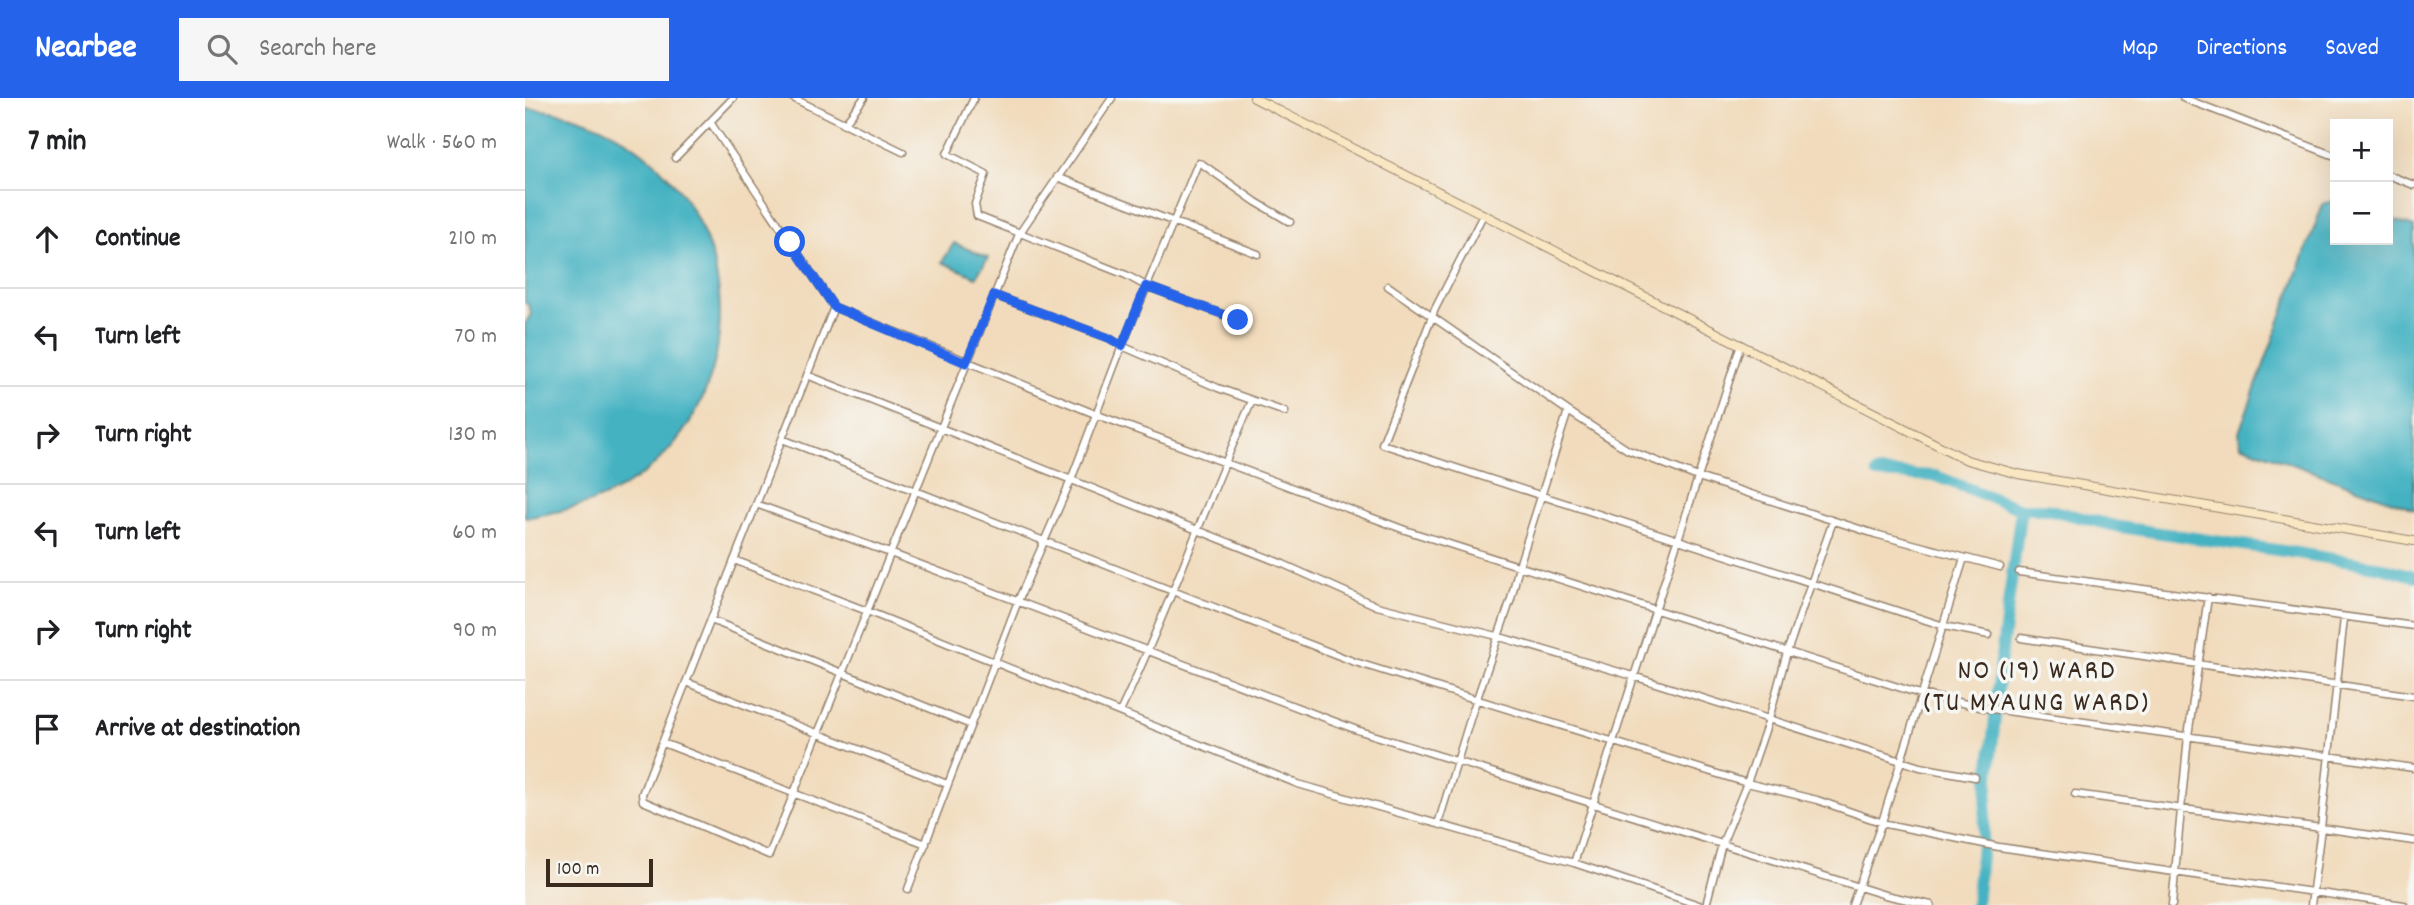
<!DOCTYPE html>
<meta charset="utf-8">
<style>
body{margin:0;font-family:Dekko,sans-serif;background:#f6f6f6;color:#202124}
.controls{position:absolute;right:21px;top:21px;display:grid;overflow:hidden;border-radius:0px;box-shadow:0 7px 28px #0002}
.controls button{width:63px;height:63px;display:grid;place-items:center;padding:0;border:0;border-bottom:2px solid #e0e0e0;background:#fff;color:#202124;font:35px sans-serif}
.scale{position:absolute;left:21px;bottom:18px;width:107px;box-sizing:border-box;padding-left:7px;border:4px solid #3b2a1e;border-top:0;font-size:19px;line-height:24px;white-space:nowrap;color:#3b2a1e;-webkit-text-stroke:5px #f6f6f2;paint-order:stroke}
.stop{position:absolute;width:21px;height:21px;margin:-16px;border:5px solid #2563eb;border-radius:50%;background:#fff}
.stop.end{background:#2563eb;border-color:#fff;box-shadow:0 2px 7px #0008}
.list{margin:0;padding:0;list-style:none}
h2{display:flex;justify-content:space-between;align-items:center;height:91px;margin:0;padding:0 28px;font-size:30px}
h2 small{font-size:23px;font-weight:400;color:#757577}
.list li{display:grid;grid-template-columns:46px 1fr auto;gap:21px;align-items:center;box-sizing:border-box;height:98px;padding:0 28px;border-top:2px solid #e0e0e0}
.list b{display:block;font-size:26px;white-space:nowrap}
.list em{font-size:23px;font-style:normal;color:#757577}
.icon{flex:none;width:38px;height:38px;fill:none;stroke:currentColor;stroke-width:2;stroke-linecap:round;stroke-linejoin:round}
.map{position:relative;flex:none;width:1889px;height:807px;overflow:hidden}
header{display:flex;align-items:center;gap:42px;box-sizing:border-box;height:98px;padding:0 35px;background:#2563eb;color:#fff}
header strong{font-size:33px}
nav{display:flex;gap:38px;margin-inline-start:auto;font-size:24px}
.search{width:490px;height:63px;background:#f6f6f6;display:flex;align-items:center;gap:18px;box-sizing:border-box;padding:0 24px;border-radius:0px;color:#757577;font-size:26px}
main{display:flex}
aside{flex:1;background:#fff}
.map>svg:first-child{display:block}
.water{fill:#45b2c2;stroke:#406e70;stroke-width:2}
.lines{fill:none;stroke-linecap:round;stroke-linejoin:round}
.river{stroke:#45b2c2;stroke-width:12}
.minor-casing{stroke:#96826d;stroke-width:9}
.secondary-casing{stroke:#96826d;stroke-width:10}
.minor{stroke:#fff;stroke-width:6}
.secondary{stroke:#f9e7c3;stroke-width:8}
.route{stroke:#2563eb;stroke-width:9}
.labels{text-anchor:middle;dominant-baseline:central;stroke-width:7;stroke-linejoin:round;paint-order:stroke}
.quarter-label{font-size:28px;letter-spacing:2px;fill:#3b2a1e;stroke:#f6f6f2}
</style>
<header>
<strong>Nearbee</strong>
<div class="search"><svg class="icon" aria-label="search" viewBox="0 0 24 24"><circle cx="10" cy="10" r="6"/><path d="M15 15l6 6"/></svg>Search here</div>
<nav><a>Map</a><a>Directions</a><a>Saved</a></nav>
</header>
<main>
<aside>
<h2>7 min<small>Walk · 560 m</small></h2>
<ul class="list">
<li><svg class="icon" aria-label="ahead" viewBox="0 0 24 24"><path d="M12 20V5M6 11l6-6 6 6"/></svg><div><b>Continue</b></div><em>210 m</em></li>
<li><svg class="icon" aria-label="left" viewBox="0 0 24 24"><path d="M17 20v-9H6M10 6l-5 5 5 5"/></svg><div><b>Turn left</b></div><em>70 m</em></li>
<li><svg class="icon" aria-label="right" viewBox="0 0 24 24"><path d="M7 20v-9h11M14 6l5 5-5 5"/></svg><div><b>Turn right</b></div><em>130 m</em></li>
<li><svg class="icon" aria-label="left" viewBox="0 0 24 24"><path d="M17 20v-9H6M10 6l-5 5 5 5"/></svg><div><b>Turn left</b></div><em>60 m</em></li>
<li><svg class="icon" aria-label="right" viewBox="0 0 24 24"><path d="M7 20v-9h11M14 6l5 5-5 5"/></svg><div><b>Turn right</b></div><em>90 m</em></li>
<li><svg class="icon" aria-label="arrive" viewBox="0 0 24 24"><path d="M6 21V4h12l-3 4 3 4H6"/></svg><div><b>Arrive at destination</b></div></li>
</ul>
</aside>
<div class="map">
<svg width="1889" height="807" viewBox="0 0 1889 807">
<rect width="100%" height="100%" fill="#f6f6f2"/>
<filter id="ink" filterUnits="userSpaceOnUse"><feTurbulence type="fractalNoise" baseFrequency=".0143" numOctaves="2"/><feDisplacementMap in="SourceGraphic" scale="14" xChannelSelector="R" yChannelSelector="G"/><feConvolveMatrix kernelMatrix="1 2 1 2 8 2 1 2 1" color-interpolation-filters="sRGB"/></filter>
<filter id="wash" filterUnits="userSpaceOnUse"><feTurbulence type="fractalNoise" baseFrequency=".00686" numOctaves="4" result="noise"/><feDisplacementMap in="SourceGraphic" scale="28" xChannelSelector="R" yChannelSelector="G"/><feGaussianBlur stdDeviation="1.57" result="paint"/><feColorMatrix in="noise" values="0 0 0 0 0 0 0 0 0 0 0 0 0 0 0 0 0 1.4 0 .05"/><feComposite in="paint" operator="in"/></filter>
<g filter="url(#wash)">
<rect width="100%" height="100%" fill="#f1dbbc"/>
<path class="water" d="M 0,11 C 42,11 85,29 117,54 C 226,140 221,314 100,388 C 70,406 39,413 5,419 L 0,419 L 0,226 L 6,216 L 4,208 L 0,204 Z
M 1810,102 L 1810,142 L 1863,142 L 1863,120 L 1889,129 L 1889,411 L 1716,347 L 1714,334 L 1798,106 Z
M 429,145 L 463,160 L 451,179 L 417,164 Z"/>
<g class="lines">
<path class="river" d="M 1352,375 L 1411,378 L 1496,411 L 1521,411 L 1595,429 L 1772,455 L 1856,469 L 1889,478
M 1451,807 L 1476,559 L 1496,411"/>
</g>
</g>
<g filter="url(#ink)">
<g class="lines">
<defs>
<path id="minor" d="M 268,0 L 378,54
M 449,0 L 422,56 L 461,76 L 450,106 L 452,118 L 601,177 L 621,188 L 713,222
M 1658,0 L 1810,58
M 185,24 L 309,209 L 570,316 L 880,432 L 1395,596 L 1460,610 L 1889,670
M 319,26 L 339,0
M 150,60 L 208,0
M 1863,77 L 1889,87
M 532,79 L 733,156
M 958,117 L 910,211 L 857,346 L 1419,528 L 1464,537
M 863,188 L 1043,313 L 1103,352 L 1173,379 L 1350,436 L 1475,469
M 469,197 L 584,240 L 597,248 L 693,290 L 760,314
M 309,209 L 117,696 L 118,703 L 244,757 L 494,136 L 587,0
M 282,277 L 758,466 L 852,508 L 968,537 L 1108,578 L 1395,669 L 1450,679
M 257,341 L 830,564 L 1222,685 L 1292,702 L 1361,726 L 1474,749 L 1879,807
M 231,406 L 365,455 L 832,632 L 1360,797 L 1406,807
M 209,462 L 342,513 L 773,686 L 1049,765 L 1174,807
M 1494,474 L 1889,528
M 186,522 L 446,627
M 1496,540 L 1889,598
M 161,584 L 422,686
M 595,614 C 644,512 680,406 727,303
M 138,645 L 401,746
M 1550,696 L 1796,730 L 1819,520
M 913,726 L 946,618 L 986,501 L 994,468 L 1043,313
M 1049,765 L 1216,246
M 383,791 L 493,503 L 546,382 L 597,248 L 673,65 L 677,66 L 731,104 L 765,124
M 1181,807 L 1197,746 L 1222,685 L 1244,621 L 1262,554 L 1308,423
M 1327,807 L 1357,724 L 1439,460
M 1647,807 L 1663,638 L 1683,499
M 1786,807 L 1796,730 L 1889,743"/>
<path id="secondary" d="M 729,0 L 1442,362 L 1493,376 L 1889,443"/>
</defs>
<use href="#minor" class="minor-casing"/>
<use href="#secondary" class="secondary-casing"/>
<use href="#minor" class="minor"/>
<use href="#secondary" class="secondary"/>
</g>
</g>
<g class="lines" filter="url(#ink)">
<path class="route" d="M 265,144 L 309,209 L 441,265 L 469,197 L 584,240 L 597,248 L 621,188 L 713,222"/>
</g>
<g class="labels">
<g class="quarter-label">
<text x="1512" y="575">NO (19) WARD<tspan x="1512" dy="32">(TU MYAUNG WARD)</tspan></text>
</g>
</g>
</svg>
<div class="controls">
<button>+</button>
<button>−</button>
</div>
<div class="scale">100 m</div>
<div class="stop" style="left:265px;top:144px"></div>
<div class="stop end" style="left:713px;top:222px"></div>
</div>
</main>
